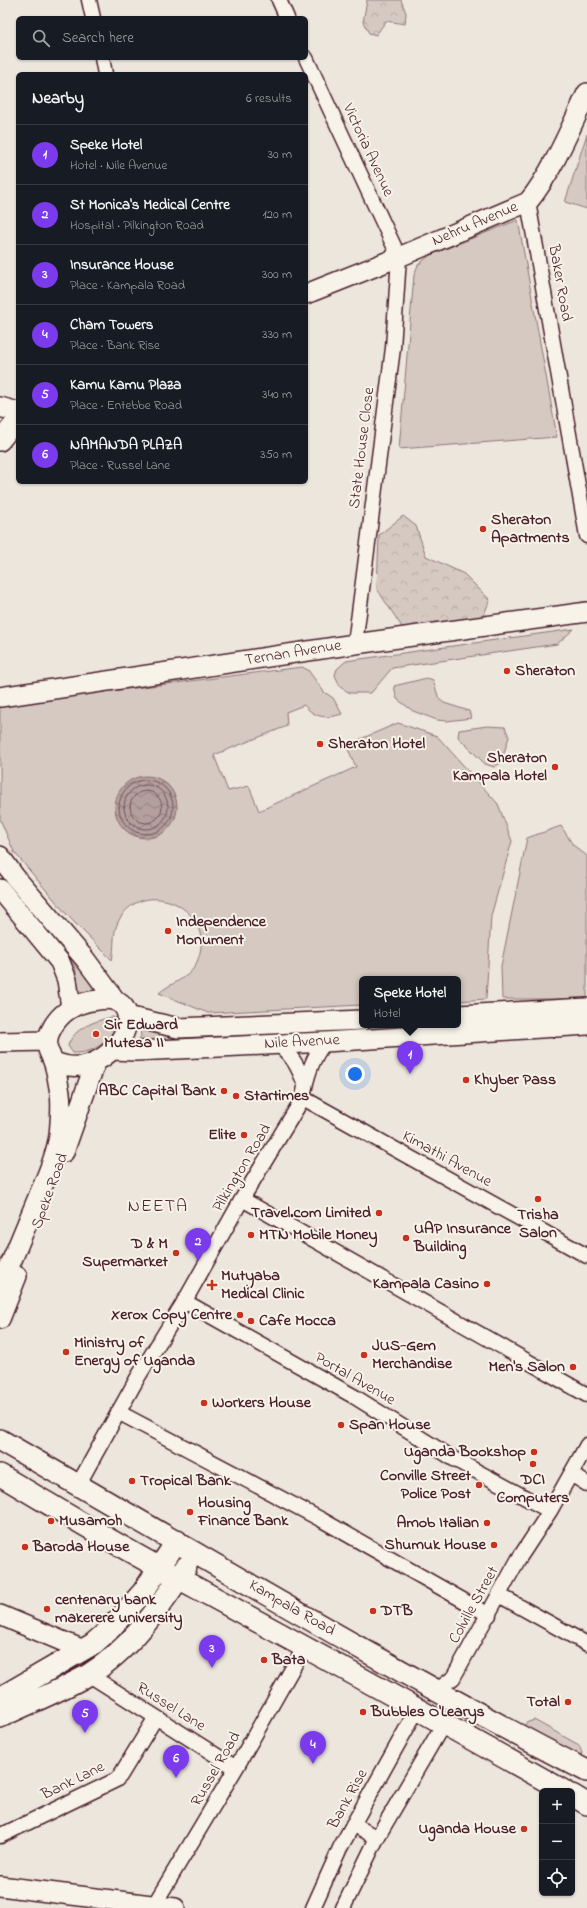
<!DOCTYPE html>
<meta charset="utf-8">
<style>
body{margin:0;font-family:"Indie Flower",sans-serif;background:#20242c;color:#f1f3f6}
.controls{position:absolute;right:12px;bottom:12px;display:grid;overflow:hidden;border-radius:6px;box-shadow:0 1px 3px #0004}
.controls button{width:36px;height:36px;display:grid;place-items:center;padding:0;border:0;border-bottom:1px solid #363941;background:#171b24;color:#f1f3f6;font:20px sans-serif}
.you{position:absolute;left:355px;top:1074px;width:14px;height:14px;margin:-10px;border:3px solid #fff;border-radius:50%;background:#1a73e8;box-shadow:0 0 0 6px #1a73e833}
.badge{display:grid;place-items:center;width:26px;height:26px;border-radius:50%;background:#7c3aed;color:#fff;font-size:13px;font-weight:700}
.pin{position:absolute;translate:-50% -33px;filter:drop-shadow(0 1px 2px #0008)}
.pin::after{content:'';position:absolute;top:21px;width:14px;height:12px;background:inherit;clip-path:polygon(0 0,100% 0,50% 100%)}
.popup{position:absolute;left:359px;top:976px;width:102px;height:52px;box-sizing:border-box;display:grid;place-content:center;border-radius:6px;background:#171b24;filter:drop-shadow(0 1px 3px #0005);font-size:13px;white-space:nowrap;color:#9ea1a6}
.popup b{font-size:15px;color:#f1f3f6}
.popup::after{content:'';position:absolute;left:50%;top:100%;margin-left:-8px;border:8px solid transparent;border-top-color:#171b24}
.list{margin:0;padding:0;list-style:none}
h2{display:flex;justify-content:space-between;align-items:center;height:52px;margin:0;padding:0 16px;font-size:17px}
h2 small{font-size:13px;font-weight:400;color:#9ea1a6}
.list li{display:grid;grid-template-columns:26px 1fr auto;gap:12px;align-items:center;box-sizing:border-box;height:60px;padding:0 16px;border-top:1px solid #363941}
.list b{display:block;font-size:15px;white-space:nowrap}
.list p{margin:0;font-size:13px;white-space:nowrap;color:#9ea1a6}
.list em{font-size:13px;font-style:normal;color:#9ea1a6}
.icon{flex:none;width:22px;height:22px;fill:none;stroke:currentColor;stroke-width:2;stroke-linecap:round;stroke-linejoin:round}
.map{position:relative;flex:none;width:587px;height:1908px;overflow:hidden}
.search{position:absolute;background:#171b24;box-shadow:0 1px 3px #0004;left:16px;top:16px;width:292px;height:44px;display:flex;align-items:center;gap:10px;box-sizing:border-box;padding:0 14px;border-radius:6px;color:#9ea1a6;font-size:15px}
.panel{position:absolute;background:#171b24;box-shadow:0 1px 3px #0004;left:16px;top:72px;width:292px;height:412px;border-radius:6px}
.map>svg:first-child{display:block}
.green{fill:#d5c9c2;stroke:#907476}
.forest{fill:url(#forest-crowns);stroke:#907476}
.water{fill:url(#water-waves);stroke:#896c6f}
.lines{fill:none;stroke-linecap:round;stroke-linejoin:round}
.shore{stroke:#745259;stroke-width:1}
.street-casing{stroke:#4a1f2b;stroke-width:17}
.secondary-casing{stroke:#4a1f2b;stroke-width:22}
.primary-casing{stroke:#4a1f2b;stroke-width:24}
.street{stroke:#f7f3e8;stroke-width:14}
.secondary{stroke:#f7f3e8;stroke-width:19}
.primary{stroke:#f7f3e8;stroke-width:21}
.poi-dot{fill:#c8321e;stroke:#f7f3e8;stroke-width:1.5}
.labels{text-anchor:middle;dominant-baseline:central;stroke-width:4;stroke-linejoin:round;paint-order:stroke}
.street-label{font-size:16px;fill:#4a1f2b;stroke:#f7f3e8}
.poi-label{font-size:16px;font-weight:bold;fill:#4a1f2b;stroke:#f7f3e8;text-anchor:start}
.quarter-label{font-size:18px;letter-spacing:1px;fill:#4a1f2b;stroke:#f7f3e8}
</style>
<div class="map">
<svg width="587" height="1908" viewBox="0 0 587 1908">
<defs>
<pattern id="forest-crowns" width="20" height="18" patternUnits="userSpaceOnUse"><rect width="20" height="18" fill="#d5c9c2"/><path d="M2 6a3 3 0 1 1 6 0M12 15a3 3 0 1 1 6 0" fill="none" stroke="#b8aca7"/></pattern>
<pattern id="water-waves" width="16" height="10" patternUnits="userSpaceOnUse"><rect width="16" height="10" fill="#b39f9d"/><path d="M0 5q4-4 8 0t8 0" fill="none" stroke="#948180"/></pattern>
</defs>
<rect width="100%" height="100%" fill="#ece6dd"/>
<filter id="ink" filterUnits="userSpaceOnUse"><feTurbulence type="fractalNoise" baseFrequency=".025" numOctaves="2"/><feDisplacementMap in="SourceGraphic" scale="8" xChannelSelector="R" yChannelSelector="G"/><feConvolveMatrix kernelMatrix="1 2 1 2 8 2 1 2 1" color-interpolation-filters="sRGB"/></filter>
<g filter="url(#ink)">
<path class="green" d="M 587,134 L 587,209 L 565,202 Z
M 518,220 L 557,437 L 399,449 L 414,275 L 418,265 L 430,255 Z
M 574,629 L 557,644 L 392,668 L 371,693 L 350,693 L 340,687 L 335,675 L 337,669 L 346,661 Z
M 302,667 L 308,670 L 324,692 L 333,698 L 342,714 C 326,719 315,718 304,705 L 286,712 L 287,726 L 214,755 L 228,791 L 249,786 L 259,811 L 356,767 L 347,747 L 356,741 L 398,723 L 437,736 L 498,804 L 512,841 L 491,916 L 486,999 L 458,1001 L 458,979 L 362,979 L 362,1005 L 208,1013 L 159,993 C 170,983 187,980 195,966 C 224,910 142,872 118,922 C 112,935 115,947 112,960 L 68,916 L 14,852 L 0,819 L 0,705 Z
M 427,678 L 433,680 L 439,699 L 444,703 L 469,711 L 471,718 L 447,721 L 437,720 L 413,711 L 397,699 L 394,686 Z
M 487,726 L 505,727 L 509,737 L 501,763 L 494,767 L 485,764 L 458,737 L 459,730 Z
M 561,826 L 573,845 L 587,856 L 587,999 L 502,999 L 501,966 L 527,838 Z
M 14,884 L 103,993 L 88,991 L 79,994 L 75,966 L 9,887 Z
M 112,1017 L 119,1018 L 121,1022 C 111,1039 95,1054 73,1053 L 68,1046 C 73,1028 95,1021 112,1017 Z
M 587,1017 L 134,1049 L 141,1036 L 139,1023 L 316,1030 L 406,1025 L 458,1025 Z
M 534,1720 L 579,1745 L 582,1753 L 581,1756 L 523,1727 L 526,1723 Z"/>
<path class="forest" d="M 367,0 L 401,0 L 406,13 L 405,24 L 386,21 L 376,35 L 369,33 L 363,22 Z
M 403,516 L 416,526 L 426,556 L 464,574 L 490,600 L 481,621 L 402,627 L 377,589 L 379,535 Z"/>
<path class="water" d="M115 807a31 31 0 1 1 62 0a31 31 0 1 1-62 0Z"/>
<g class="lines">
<path class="shore" d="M119 807a27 27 0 1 1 54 0a27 27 0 1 1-54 0Z
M124 807a22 22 0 1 1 44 0a22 22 0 1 1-44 0Z
M130 807a16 16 0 1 1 32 0a16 16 0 1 1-32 0Z"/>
<defs>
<path id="street" d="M 89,0 L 93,18
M 279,0 L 287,18
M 102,58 L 105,74
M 306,58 L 399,257 L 393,348 L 355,644
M 528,202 L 587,536
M 278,1044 C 293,1057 298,1066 305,1085
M 303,1098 L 587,1256
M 242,1199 L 587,1395
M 184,1301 L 355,1397 L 454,1459 L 550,1511
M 118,1412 L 322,1520 L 489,1615
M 571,1474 L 587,1484
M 78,1485 L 138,1377 L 187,1297 L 242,1199 L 303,1098 C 306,1078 312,1058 325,1042
M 499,1595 L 587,1644
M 88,1674 L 236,1768
M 437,1690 L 453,1678 L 518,1560 L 550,1511 L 587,1445
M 353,1824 L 377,1838
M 0,1836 L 116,1780 L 120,1776 L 156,1717
M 154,1905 L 236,1768 L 304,1648
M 313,1908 L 340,1848 L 418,1708
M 343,1908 L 377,1838 L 444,1723"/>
<path id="secondary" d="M 306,294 L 399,257 L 528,202 C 552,173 571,127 587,93
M 0,407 L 18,412
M 0,441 L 18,419
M 0,697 L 355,644 L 587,612
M 0,856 L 15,877 L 85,959 L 116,1001
M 0,889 L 60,962 L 67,980 L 71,1008
M 458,1015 L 587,1008
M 127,1016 L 178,1028 L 362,1020
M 0,1042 L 48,1041
M 113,1050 L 136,1051 L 325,1042 L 587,1025
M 64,1152 L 96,1061
M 0,1289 C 12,1260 24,1231 36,1202 C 45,1180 55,1159 59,1136 C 60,1123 62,1106 60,1093 C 58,1083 57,1073 54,1064 C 50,1051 43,1048 50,1032 C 59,1012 77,1002 98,1000 C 103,999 111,999 116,1001 C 150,1016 102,1086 53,1061
M 0,1319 L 17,1276
M 0,1615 L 81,1649
M 0,1886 L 175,1908"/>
<path id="primary" d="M 0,1440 C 195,1552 387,1668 587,1771
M 0,1475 C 53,1506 106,1539 160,1568 C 295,1642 430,1715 564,1791
M 0,1698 L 93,1644 L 108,1631 L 143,1592 L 177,1541
M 0,1717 C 29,1703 60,1691 88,1675 C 129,1651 161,1606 186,1567
M 572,1795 L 587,1804"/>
</defs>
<use href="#street" class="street-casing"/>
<use href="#secondary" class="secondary-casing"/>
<use href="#primary" class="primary-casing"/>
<use href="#street" class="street"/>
<use href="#secondary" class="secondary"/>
<use href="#primary" class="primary"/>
</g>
</g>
<g class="poi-dot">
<circle cx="483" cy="529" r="4"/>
<circle cx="507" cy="671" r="4"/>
<circle cx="320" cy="744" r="4"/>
<circle cx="555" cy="767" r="4"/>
<circle cx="168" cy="931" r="4"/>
<circle cx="96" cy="1034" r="4"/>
<circle cx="466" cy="1080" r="4"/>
<circle cx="224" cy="1091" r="4"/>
<circle cx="236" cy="1096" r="4"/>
<circle cx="244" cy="1135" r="4"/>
<circle cx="538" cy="1199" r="4"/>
<circle cx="379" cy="1213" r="4"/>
<circle cx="251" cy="1235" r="4"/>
<circle cx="406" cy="1238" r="4"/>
<circle cx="176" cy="1253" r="4"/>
<circle cx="487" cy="1284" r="4"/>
<path d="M210 1279h4v4h4v4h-4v4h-4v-4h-4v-4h4z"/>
<circle cx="240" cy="1315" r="4"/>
<circle cx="251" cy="1321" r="4"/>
<circle cx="66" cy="1352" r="4"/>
<circle cx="364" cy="1355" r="4"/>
<circle cx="573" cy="1367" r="4"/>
<circle cx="204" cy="1403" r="4"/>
<circle cx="341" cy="1425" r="4"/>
<circle cx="534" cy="1452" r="4"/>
<circle cx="533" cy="1464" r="4"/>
<circle cx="132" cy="1481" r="4"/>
<circle cx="479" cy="1485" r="4"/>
<circle cx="190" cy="1512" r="4"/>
<circle cx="51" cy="1521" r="4"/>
<circle cx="487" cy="1523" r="4"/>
<circle cx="494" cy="1545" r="4"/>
<circle cx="25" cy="1547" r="4"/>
<circle cx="47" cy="1609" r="4"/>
<circle cx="373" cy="1611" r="4"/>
<circle cx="264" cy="1660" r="4"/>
<circle cx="568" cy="1702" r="4"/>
<circle cx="363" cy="1712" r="4"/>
<circle cx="524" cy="1829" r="4"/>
</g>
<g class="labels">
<g class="street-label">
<text transform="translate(368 150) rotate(65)">Victoria Avenue</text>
<text transform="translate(475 224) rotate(-23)">Nehru Avenue</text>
<text transform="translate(560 283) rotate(80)">Baker Road</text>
<text transform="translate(362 448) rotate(-83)">State House Close</text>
<text transform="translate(293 653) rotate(-9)">Ternan Avenue</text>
<text transform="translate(302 1042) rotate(-3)">Nile Avenue</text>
<text transform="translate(447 1159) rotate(29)">Kimathi Avenue</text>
<text transform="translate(242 1168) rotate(-59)">Pilkington Road</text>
<text transform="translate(50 1191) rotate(-70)">Speke Road</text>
<text transform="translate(355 1379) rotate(30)">Portal Avenue</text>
<text transform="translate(474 1605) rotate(-61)">Colville Street</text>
<text transform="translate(292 1608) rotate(30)">Kampala Road</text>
<text transform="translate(171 1707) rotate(32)">Russel Lane</text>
<text transform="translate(216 1769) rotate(-60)">Russel Road</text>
<text transform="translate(73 1781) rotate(-26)">Bank Lane</text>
<text transform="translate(348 1799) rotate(-61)">Bank Rise</text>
</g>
<g class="poi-label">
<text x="491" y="520">Sheraton<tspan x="491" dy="18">Apartments</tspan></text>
<text x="515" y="671">Sheraton</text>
<text x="328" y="744">Sheraton Hotel</text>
<text x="547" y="758" text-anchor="end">Sheraton<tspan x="547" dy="18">Kampala Hotel</tspan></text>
<text x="176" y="922">Independence<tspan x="176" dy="18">Monument</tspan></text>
<text x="104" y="1025">Sir Edward<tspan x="104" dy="18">Mutesa II</tspan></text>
<text x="474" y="1080">Khyber Pass</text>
<text x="216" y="1091" text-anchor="end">ABC Capital Bank</text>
<text x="244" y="1096">Startimes</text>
<text x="236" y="1135" text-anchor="end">Elite</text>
<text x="371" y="1213" text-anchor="end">Travel.com Limited</text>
<text x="538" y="1215" text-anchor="middle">Trisha<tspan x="538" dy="18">Salon</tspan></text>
<text x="414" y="1229">UAP Insurance<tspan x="414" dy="18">Building</tspan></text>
<text x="259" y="1235">MTN Mobile Money</text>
<text x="168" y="1244" text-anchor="end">D &amp; M<tspan x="168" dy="18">Supermarket</tspan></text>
<text x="221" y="1276">Mutyaba<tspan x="221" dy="18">Medical Clinic</tspan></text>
<text x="479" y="1284" text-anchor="end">Kampala Casino</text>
<text x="232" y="1315" text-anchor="end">Xerox Copy Centre</text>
<text x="259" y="1321">Cafe Mocca</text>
<text x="74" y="1343">Ministry of<tspan x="74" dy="18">Energy of Uganda</tspan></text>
<text x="372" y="1346">JUS-Gem<tspan x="372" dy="18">Merchandise</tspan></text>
<text x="565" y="1367" text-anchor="end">Men's Salon</text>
<text x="212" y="1403">Workers House</text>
<text x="349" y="1425">Span House</text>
<text x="526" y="1452" text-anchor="end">Uganda Bookshop</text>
<text x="471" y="1476" text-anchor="end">Conville Street<tspan x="471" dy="18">Police Post</tspan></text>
<text x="533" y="1480" text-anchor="middle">DCI<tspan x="533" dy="18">Computers</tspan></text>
<text x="140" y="1481">Tropical Bank</text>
<text x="198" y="1503">Housing<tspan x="198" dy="18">Finance Bank</tspan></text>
<text x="59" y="1521">Musamoh</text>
<text x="479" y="1523" text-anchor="end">Amob Italian</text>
<text x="486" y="1545" text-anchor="end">Shumuk House</text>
<text x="33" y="1547">Baroda House</text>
<text x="55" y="1600">centenary bank<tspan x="55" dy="18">makerere university</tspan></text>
<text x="381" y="1611">DTB</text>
<text x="272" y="1660">Bata</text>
<text x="560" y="1702" text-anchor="end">Total</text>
<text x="371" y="1712">Bubbles O'Learys</text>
<text x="516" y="1829" text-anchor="end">Uganda House</text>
</g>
<g class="quarter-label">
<text x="158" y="1207">NEETA</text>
</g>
</g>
</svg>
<div class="controls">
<button>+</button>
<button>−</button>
<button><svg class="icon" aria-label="locate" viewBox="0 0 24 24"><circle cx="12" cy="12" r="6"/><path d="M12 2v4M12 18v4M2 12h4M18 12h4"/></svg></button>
</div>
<div class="you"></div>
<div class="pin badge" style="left:410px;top:1074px">1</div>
<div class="popup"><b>Speke Hotel</b>Hotel</div>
<div class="pin badge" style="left:198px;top:1261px">2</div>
<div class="pin badge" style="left:212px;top:1668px">3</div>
<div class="pin badge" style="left:313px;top:1764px">4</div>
<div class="pin badge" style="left:85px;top:1733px">5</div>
<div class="pin badge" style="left:176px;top:1778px">6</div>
<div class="search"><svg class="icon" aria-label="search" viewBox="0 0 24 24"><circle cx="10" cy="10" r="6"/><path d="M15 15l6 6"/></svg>Search here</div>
<section class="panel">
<h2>Nearby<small>6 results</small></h2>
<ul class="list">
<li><span class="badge">1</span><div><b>Speke Hotel</b><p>Hotel · Nile Avenue</p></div><em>30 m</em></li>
<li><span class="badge">2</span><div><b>St Monica's Medical Centre</b><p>Hospital · Pilkington Road</p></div><em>120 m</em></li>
<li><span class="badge">3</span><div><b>Insurance House</b><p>Place · Kampala Road</p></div><em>300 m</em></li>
<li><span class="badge">4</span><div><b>Cham Towers</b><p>Place · Bank Rise</p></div><em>330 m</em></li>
<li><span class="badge">5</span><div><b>Kamu Kamu Plaza</b><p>Place · Entebbe Road</p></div><em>340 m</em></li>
<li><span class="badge">6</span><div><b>NAMANDA PLAZA</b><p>Place · Russel Lane</p></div><em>350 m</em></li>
</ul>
</section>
</div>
